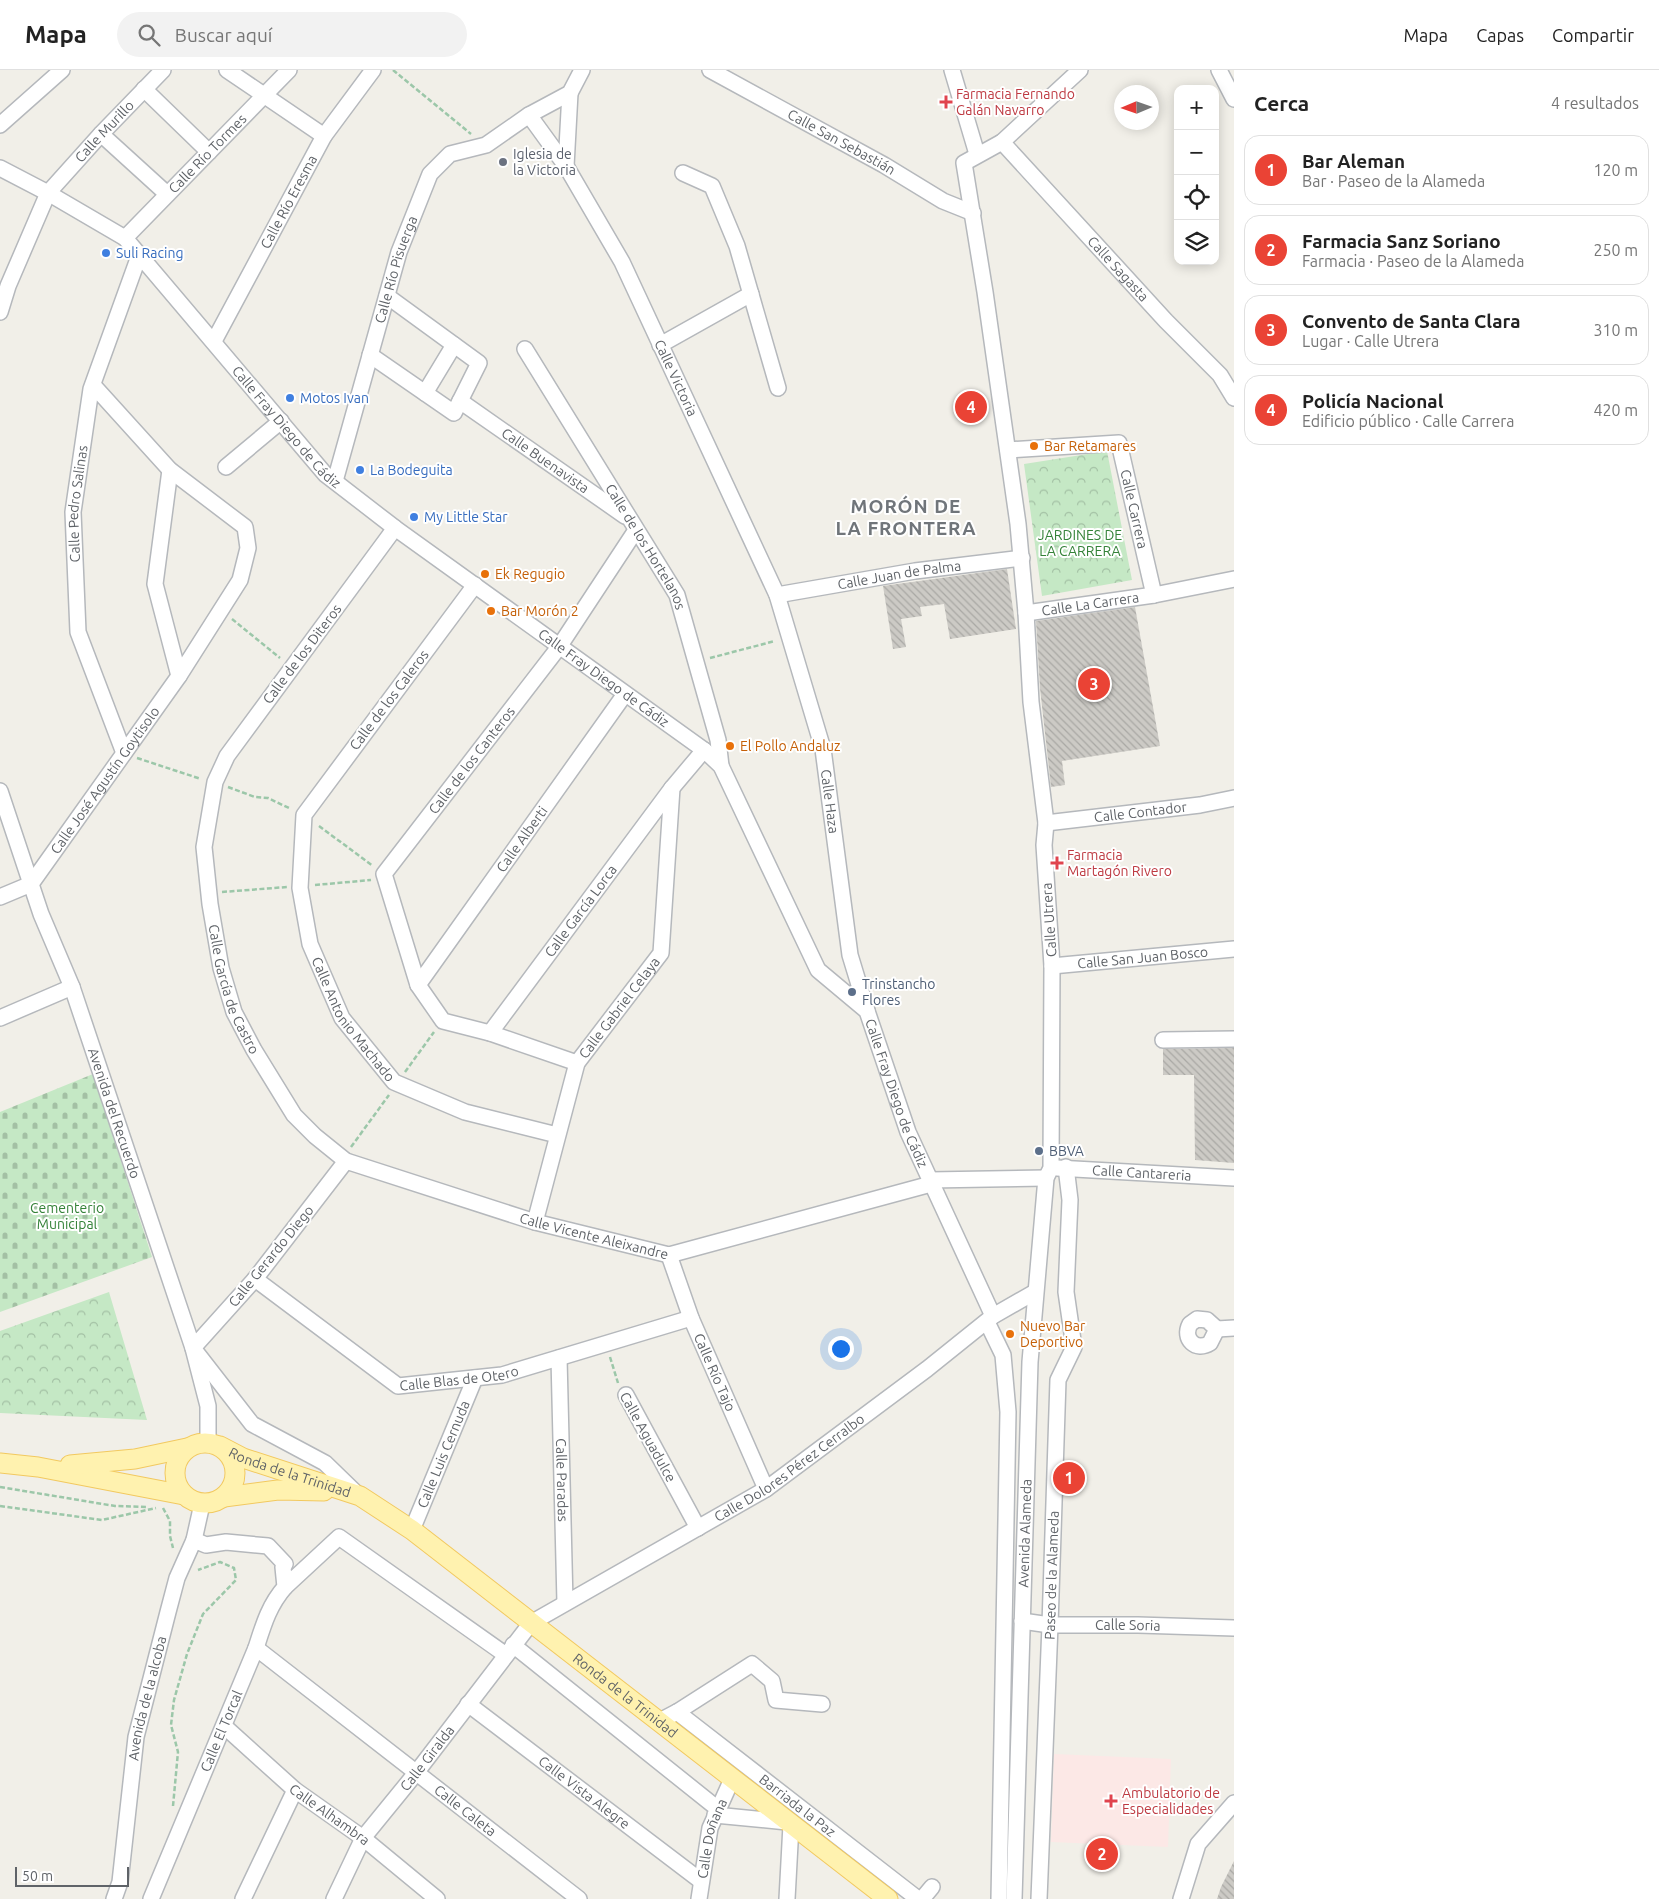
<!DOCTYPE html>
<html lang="es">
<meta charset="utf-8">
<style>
body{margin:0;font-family:Ubuntu,sans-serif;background:#f2f2f2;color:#222}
.controls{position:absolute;right:15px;top:15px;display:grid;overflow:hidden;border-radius:10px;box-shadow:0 2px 12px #0003}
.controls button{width:45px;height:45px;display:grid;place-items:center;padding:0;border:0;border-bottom:1px solid #e0e0e0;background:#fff;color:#222;font:25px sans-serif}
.compass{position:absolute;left:1114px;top:15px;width:45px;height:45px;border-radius:50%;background:#fff;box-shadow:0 2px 12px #0003;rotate:268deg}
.scale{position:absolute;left:15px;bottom:12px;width:114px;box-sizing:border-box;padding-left:5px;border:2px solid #5f6368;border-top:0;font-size:14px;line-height:18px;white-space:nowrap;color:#5f6368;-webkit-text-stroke:4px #fff;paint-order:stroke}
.you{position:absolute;left:840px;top:1278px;width:18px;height:18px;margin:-12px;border:4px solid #fff;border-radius:50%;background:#1a73e8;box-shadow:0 0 0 8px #1a73e833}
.badge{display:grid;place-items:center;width:32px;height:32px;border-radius:50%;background:#ea4335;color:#fff;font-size:16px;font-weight:700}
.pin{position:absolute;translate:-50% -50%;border:2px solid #fff;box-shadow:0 1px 5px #0006}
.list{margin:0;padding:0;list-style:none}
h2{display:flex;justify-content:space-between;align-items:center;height:65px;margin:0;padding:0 20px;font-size:21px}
h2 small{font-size:16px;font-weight:400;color:#767676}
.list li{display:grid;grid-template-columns:32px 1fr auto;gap:15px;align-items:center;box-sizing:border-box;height:70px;margin:0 10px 10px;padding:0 10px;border:1px solid #e0e0e0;border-radius:15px}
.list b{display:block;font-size:19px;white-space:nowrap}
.list p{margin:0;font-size:16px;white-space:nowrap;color:#767676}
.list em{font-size:16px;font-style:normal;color:#767676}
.icon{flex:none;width:28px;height:28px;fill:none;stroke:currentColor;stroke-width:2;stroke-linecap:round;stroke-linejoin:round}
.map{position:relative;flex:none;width:1234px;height:1829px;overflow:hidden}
header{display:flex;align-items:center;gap:30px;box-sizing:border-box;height:70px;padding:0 25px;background:#fff;border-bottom:1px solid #e0e0e0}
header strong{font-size:24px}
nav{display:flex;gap:28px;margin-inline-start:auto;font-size:18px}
.search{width:350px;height:45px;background:#f2f2f2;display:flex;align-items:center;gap:12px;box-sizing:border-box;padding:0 18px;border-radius:28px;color:#767676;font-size:19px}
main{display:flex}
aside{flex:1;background:#fff}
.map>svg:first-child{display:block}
.medical{fill:#fce8e6}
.cemetery{fill:url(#cemetery-stones)}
.park{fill:url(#park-crowns)}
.building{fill:url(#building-back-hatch)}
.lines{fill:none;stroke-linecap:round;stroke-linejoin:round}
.minor-casing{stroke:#b5b8bc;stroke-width:18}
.major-casing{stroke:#f2c960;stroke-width:21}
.path{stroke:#9cc7a9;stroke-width:2.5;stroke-dasharray:5 2.5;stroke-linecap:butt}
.minor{stroke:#fff;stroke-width:15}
.major{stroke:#fff2af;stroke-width:19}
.health-dot{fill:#e0444e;stroke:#fff;stroke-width:2}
.worship-dot{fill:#6b7280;stroke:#fff;stroke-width:2}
.shop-dot{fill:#3f7fe0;stroke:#fff;stroke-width:2}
.food-dot{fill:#e8710a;stroke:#fff;stroke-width:2}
.service-dot{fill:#5c6f8a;stroke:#fff;stroke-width:2}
.labels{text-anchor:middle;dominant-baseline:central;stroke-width:4;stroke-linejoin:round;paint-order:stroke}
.health-label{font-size:14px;fill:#be3a42;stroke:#fff;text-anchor:start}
.street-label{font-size:14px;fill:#5f6368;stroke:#fff}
.worship-label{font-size:14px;fill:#5b616d;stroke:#fff;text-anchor:start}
.shop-label{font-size:14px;fill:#366cbe;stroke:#fff;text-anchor:start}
.food-label{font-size:14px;fill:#c56008;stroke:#fff;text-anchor:start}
.park-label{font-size:14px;fill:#348238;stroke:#fff}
.service-label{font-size:14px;fill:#4e5e75;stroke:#fff;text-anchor:start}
.district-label{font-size:19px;font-weight:bold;letter-spacing:1px;fill:#70757a;stroke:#fff}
</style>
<header>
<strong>Mapa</strong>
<div class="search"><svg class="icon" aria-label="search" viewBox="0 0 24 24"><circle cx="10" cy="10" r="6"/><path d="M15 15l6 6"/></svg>Buscar aquí</div>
<nav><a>Mapa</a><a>Capas</a><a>Compartir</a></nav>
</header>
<main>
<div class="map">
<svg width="1234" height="1829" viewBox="0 0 1234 1829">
<defs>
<pattern id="cemetery-stones" width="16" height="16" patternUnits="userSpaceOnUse" patternTransform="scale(1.25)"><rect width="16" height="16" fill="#c5e8c5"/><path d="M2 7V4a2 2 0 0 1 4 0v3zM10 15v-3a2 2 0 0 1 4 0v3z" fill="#a3c0a4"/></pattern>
<pattern id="park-crowns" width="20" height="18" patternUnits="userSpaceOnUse" patternTransform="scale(1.25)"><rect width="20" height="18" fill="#c5e8c5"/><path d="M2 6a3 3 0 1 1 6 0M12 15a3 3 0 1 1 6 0" fill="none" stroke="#a3c0a4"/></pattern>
<pattern id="building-back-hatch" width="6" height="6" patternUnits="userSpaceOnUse" patternTransform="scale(1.25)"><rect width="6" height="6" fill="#cccac5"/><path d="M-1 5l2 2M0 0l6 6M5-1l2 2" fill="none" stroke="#a9a8a4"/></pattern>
</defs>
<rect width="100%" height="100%" fill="#f1efe8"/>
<path class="medical" d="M 1054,1684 L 1171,1689 L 1168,1777 L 1051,1772 Z"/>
<path class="cemetery" d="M 93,1004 L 152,1187 L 0,1242 L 0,1042 Z"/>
<path class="park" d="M 1107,381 L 1132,510 L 1042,526 L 1024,394 Z
M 109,1222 L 147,1350 L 0,1343 L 0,1261 Z"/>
<path class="building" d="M 1007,499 L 1016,559 L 950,569 L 944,534 L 920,537 L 922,546 L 901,549 L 906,577 L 893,579 L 883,516 Z
M 1135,537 L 1160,676 L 1062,691 L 1065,715 L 1051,717 L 1040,618 L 1036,551 Z
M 1234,978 L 1234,1093 L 1195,1090 L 1194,1005 L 1163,1005 L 1163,979 Z
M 1234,1791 L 1234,1829 L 1217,1829 L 1221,1817 Z"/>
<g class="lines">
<defs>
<g id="minor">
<path d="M 227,0 L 324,66"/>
<path id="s1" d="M 710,0 L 884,95 L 943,131 L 973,143"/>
<path d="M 952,0 L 977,84"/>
<path d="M 1219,0 L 1234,29"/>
<path d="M 144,19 L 209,82"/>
<path id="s2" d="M 529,45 L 566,96 L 622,192 L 777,525 L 823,679 L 850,885 L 867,941"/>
<path d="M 0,55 L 62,0"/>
<path d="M 101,64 L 167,124"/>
<path id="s3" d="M 1002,72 L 1166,251 L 1220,305 L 1234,328"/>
<path d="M 566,96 L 570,23"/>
<path id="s4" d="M 0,98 L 48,123 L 125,168 L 325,404 L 395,458 L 704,680 L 721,696 L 818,900 L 867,941 L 908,1062 L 993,1246"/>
<path d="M 683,103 L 712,116 L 737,176 L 778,318"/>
<path id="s5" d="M 125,168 L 289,0"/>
<path id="s6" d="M 0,242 L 8,216 L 48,123 L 101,64 L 163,0"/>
<path id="s7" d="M 214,271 L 324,66 L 373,0"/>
<path d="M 660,275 L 751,224"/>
<path id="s8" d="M 525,279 L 677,525 L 718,670 L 721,696"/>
<path d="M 370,285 L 454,343 L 479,293 L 387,226"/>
<path d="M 425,323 L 454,275"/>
<path id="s9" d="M 460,331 L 625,446"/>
<path id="s10" d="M 1008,380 L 1119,373 L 1154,525"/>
<path d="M 226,397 L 281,351"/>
<path d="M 170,400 L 155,514 L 179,606"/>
<path id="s11" d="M 335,411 L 399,182 L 430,104 L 450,84 L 486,75 L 529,45 L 570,23 L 582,0"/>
<path id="s12" d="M 395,458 L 227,686 L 215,712 L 204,777 L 210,834 L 221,898 L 234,942 L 254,980 L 294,1045 L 315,1066 L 346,1091 L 535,1152 L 669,1185 L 931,1114"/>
<path id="s13" d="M 475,515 L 304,745 L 300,818 L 310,874 L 342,948 L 394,1012 L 465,1042 L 557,1065"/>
<path id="s14" d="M 777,525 L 915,501 L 1022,488"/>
<path id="s15" d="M 1026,543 L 1154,525 L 1234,509"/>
<path id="s16" d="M 124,683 L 78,562 L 73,442 L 91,319 L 139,186"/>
<path id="s17" d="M 0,721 L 41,844 L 72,917 L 193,1278 L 208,1336 L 208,1373"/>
<path id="s18" d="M 1046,753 L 1200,735 L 1234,728"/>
<path id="s19" d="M 0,827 L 31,814 L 179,606 L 240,510 L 248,478 L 245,457 L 170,400 L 93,315"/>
<path id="s20" d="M 1052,896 L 1234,879"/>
<path id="s21" d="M 418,915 L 625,624"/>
<path d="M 0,948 L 72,917"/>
<path id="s22" d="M 490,963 L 672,718 L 704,680"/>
<path d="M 1163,970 L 1234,969"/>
<path id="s23" d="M 577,993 L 490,963 L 443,951 L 418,915 L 384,804 L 559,577 L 636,460"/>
<path d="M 346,1091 L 255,1209 L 193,1278 L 252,1354 L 325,1393 L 358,1425"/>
<path id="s24" d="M 1057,1098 L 1234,1108"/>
<path d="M 930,1110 L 1046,1108"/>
<path id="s25" d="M 535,1152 L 577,993 L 661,883 L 672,718"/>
<path id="s26" d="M 669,1185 L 691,1248 L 766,1419"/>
<path id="s27" d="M 255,1209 L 398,1316 L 502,1305 L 691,1248"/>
<path d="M 1197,1249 L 1207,1250 L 1217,1259 L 1210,1273 C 1196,1282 1182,1269 1190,1254 Z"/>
<path d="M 987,1252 L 1003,1285 L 1008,1342 L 999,1829"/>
<path d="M 1217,1259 L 1234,1258"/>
<path id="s28" d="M 559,1288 L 565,1533"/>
<path d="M 626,1325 L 698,1458"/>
<path id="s29" d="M 412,1460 L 475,1308"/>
<path d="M 285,1517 L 339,1467 L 506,1585"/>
<path id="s30" d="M 1022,1551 L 1050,1555 L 1138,1555 L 1234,1558"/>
<path d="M 513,1575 L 718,1739"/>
<path id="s31" d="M 256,1578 L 579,1829"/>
<path id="s32" d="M 468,1634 L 701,1811"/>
<path d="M 677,1642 L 752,1594 L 772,1611 L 776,1630 L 822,1634"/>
<path id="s33" d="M 658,1652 L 677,1642 L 918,1829"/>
<path id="s34" d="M 224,1656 L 295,1720 L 363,1768 L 437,1829"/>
<path d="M 715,1745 L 787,1752"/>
<path id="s35" d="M 114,1829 L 120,1812 L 136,1667 L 168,1542 L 177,1508 L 194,1470 L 202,1434"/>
<path id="s36" d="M 151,1829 L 256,1578 C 263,1556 269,1535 285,1517 L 283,1497 L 285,1494 L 268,1476 L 226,1472 L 206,1475 L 194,1470"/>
<path d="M 243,1829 L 295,1720"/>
<path id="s37" d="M 334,1829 L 363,1768 L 416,1703 L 531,1553 L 766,1419 L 927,1299 L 993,1246 L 1035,1222"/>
<path id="s38" d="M 699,1829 L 710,1758 L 732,1709"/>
<path d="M 787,1829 L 791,1755"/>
<path d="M 922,1829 L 932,1817"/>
<path id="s39" d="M 1014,1829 L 1030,1292 L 1046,1108 L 1051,1098 L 1052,896 L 1044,775 L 1046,753 L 1031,632 L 1026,543 L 1018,454 L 985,222 L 964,93 L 1002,72 L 1080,0"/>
<path id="s40" d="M 1039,1829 L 1050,1555 L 1058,1310 L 1074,1277 L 1066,1222 L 1070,1130 L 1066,1097"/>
<path d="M 1181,1829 L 1198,1774 L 1234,1733"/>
</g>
<g id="major">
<circle cx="205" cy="1403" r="30"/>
<path id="s41" d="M 220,1376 L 243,1388 L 360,1426 L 412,1460 L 888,1829"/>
<path d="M 0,1393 L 38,1397 L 184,1425"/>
<path d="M 70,1395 L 135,1389 L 187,1378"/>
<path d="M 224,1427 L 278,1420 L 324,1421"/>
</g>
</defs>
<use href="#minor" class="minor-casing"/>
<use href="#major" class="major-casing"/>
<path class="path" d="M 393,0 L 471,64
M 232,549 L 280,588
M 710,588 L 775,571
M 137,688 L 201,709
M 228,717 L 255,727 L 268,728 L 291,739
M 319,756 L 373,796
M 315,815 L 371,810
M 222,822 L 287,817
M 405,1002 L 434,962
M 351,1077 L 389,1025
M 610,1287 L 618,1313
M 0,1417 L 115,1436 L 148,1437
M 0,1436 L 102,1450 L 156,1438
M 163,1438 L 170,1451 L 170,1466 L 173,1478
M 173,1736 L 178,1682 L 171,1655 L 174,1630 L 187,1584 L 203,1544 L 236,1510 L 234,1498 L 220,1492 L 198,1500"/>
<use href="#minor" class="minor"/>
<use href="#major" class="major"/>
</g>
<g class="health-dot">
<path d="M943.5 24.5h5v5h5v5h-5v5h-5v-5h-5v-5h5z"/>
<path d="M1054.5 785.5h5v5h5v5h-5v5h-5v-5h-5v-5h5z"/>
<path d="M1108.5 1723.5h5v5h5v5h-5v5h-5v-5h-5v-5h5z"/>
</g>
<circle class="worship-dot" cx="503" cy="92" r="5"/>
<g class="shop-dot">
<circle cx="106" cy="183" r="5"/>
<circle cx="290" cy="328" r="5"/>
<circle cx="360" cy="400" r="5"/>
<circle cx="414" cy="447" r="5"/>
</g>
<g class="food-dot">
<circle cx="1034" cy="376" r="5"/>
<circle cx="485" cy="504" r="5"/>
<circle cx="491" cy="541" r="5"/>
<circle cx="730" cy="676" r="5"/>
<circle cx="1010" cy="1264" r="5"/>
</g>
<g class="service-dot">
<circle cx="852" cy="922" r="5"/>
<circle cx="1039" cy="1081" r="5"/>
</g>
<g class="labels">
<g class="health-label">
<text x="956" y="24">Farmacia Fernando<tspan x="956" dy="16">Galán Navarro</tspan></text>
<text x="1067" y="785">Farmacia<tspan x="1067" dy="16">Martagón Rivero</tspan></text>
<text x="1122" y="1723">Ambulatorio de<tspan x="1122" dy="16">Especialidades</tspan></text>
</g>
<g class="street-label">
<text stroke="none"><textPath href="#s6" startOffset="212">Calle Murillo</textPath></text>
<text stroke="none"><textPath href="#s1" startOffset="150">Calle San Sebastián</textPath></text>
<text stroke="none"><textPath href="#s5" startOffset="118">Calle Río Tormes</textPath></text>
<text stroke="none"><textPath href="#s7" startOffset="158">Calle Río Eresma</textPath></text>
<text stroke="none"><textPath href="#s3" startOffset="172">Calle Sagasta</textPath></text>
<text stroke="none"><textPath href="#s11" startOffset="220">Calle Río Pisuerga</textPath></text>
<text stroke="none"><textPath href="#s2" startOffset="302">Calle Victoria</textPath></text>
<text stroke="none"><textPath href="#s4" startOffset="392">Calle Fray Diego de Cádiz</textPath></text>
<text stroke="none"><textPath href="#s9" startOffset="104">Calle Buenavista</textPath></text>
<text stroke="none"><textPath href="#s16" startOffset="258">Calle Pedro Salinas</textPath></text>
<text stroke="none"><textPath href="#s10" startOffset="179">Calle Carrera</textPath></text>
<text stroke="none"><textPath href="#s8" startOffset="232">Calle de los Hortelanos</textPath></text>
<text stroke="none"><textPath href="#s14" startOffset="124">Calle Juan de Palma</textPath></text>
<text stroke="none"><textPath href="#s15" startOffset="65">Calle La Carrera</textPath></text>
<text transform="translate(302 584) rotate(-53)">Calle de los Diteros</text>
<text stroke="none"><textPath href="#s4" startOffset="798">Calle Fray Diego de Cádiz</textPath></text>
<text transform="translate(389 630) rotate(-53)">Calle de los Caleros</text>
<text stroke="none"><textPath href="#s23" startOffset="444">Calle de los Canteros</textPath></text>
<text stroke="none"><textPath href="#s19" startOffset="161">Calle José Agustín Goytisolo</textPath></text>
<text stroke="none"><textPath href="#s2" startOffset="755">Calle Haza</textPath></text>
<text stroke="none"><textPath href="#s18" startOffset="95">Calle Contador</textPath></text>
<text stroke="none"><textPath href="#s21" startOffset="179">Calle Alberti</textPath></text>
<text stroke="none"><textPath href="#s22" startOffset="152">Calle García Lorca</textPath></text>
<text transform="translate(1049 850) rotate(-94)">Calle Utrera</text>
<text stroke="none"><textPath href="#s20" startOffset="91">Calle San Juan Bosco</textPath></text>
<text stroke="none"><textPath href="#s12" startOffset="524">Calle García de Castro</textPath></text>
<text stroke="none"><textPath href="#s25" startOffset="234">Calle Gabriel Celaya</textPath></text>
<text stroke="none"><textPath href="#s13" startOffset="504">Calle Antonio Machado</textPath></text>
<text stroke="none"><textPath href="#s4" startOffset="1322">Calle Fray Diego de Cádiz</textPath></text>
<text stroke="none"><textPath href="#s17" startOffset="342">Avenida del Recuerdo</textPath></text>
<text stroke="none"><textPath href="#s24" startOffset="85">Calle Cantareria</textPath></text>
<text stroke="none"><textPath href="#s12" startOffset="994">Calle Vicente Aleixandre</textPath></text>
<text transform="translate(271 1186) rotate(-51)">Calle Gerardo Diego</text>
<text stroke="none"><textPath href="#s26" startOffset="126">Calle Río Tajo</textPath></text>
<text stroke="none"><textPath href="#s27" startOffset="240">Calle Blas de Otero</textPath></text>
<text transform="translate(648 1367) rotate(61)">Calle Aguadulce</text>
<text stroke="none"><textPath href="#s29" startOffset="82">Calle Luis Cernuda</textPath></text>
<text stroke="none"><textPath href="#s37" startOffset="642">Calle Dolores Pérez Cerralbo</textPath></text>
<text stroke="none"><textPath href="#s41" startOffset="75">Ronda de la Trinidad</textPath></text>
<text stroke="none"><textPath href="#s28" startOffset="122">Calle Paradas</textPath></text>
<text stroke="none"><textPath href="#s39" startOffset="366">Avenida Alameda</textPath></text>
<text stroke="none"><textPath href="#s40" startOffset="324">Paseo de la Alameda</textPath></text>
<text stroke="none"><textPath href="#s30" startOffset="106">Calle Soria</textPath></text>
<text stroke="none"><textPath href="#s41" startOffset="481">Ronda de la Trinidad</textPath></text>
<text stroke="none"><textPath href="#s35" startOffset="204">Avenida de la alcoba</textPath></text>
<text stroke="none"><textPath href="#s36" startOffset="182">Calle El Torcal</textPath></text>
<text stroke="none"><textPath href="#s37" startOffset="170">Calle Giralda</textPath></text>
<text stroke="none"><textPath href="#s32" startOffset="146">Calle Vista Alegre</textPath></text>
<text stroke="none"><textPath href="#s33" startOffset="174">Barriada la Paz</textPath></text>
<text stroke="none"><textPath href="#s31" startOffset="265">Calle Caleta</textPath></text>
<text stroke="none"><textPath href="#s34" startOffset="138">Calle Alhambra</textPath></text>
<text stroke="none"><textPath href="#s38" startOffset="62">Calle Doñana</textPath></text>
</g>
<g class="worship-label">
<text x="513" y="84">Iglesia de<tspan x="513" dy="16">la Victoria</tspan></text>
</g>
<g class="shop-label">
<text x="116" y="183">Suli Racing</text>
<text x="300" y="328">Motos Ivan</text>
<text x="370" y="400">La Bodeguita</text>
<text x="424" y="447">My Little Star</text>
</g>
<g class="food-label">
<text x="1044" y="376">Bar Retamares</text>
<text x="495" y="504">Ek Regugio</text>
<text x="501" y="541">Bar Morón 2</text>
<text x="740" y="676">El Pollo Andaluz</text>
<text x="1020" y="1256">Nuevo Bar<tspan x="1020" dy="16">Deportivo</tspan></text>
</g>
<g class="park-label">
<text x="1080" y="465">JARDINES DE<tspan x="1080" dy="16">LA CARRERA</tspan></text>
<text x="67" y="1138">Cementerio<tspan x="67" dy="16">Municipal</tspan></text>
</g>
<g class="service-label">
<text x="862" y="914">Trinstancho<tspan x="862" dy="16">Flores</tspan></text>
<text x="1049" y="1081">BBVA</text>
</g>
<g class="district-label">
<text x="906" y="436">MORÓN DE<tspan x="906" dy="22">LA FRONTERA</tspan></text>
</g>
</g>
</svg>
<div class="controls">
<button>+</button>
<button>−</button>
<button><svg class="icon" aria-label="locate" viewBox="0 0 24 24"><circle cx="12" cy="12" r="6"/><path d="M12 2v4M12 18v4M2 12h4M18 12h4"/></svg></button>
<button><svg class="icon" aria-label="layers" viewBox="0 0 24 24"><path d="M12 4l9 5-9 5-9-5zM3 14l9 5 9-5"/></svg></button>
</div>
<svg class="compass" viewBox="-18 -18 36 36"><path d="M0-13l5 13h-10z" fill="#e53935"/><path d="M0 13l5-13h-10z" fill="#767676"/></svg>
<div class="scale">50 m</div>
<div class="you"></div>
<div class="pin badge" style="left:1069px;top:1408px">1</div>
<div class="pin badge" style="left:1102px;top:1784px">2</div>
<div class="pin badge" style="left:1094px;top:614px">3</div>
<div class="pin badge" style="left:971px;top:337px">4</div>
</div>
<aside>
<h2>Cerca<small>4 resultados</small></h2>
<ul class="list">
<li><span class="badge">1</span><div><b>Bar Aleman</b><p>Bar · Paseo de la Alameda</p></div><em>120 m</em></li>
<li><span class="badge">2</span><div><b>Farmacia Sanz Soriano</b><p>Farmacia · Paseo de la Alameda</p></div><em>250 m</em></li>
<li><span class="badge">3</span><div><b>Convento de Santa Clara</b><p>Lugar · Calle Utrera</p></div><em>310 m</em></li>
<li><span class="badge">4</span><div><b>Policía Nacional</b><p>Edificio público · Calle Carrera</p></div><em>420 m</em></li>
</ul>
</aside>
</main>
